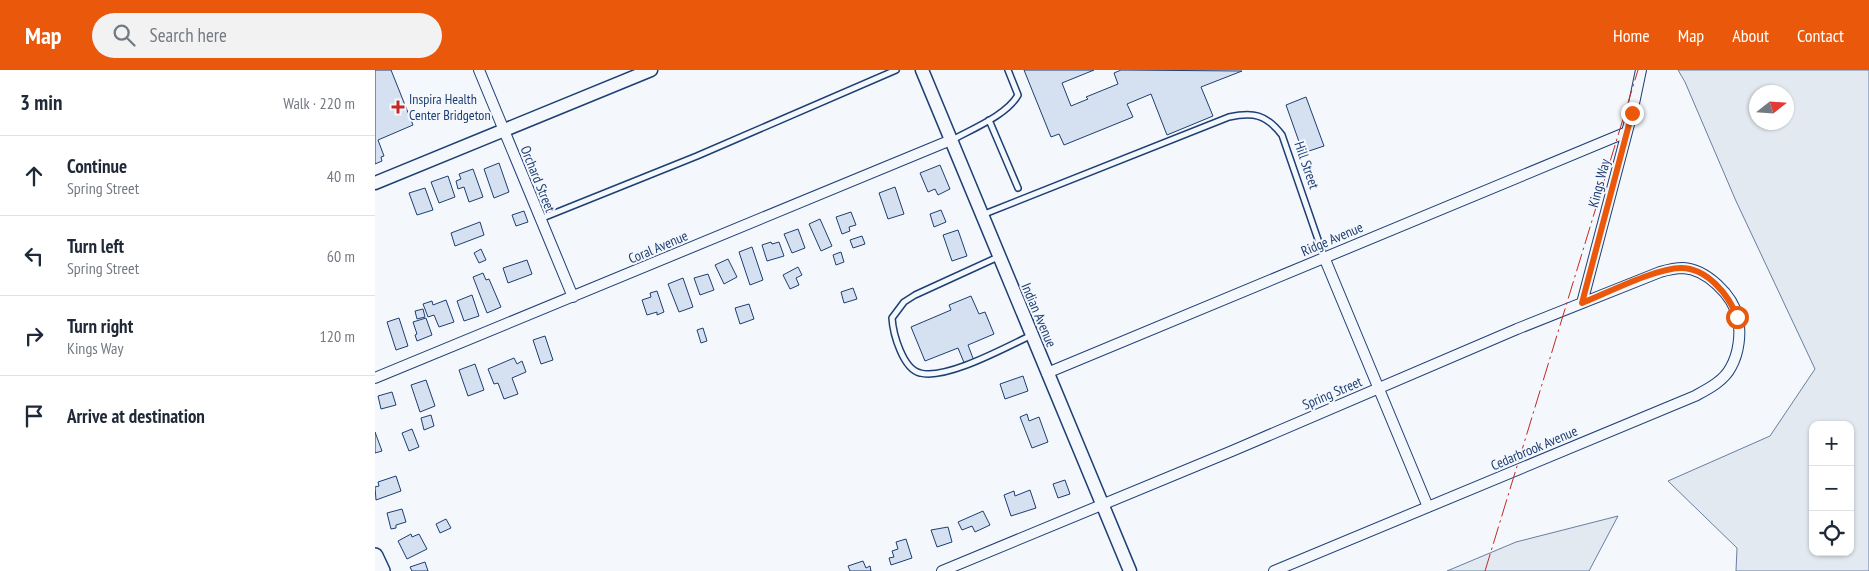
<!DOCTYPE html>
<meta charset="utf-8">
<style>
body{margin:0;font-family:"PT Sans Narrow",sans-serif;background:#f2f2f3;color:#1f2937}
.controls{position:absolute;right:15px;bottom:15px;display:grid;overflow:hidden;border-radius:10px;box-shadow:0 1px 4px #0004}
.controls button{width:45px;height:45px;display:grid;place-items:center;padding:0;border:0;border-bottom:1px solid #e0e1e3;background:#fff;color:#1f2937;font:25px sans-serif}
.compass{position:absolute;left:1374px;top:15px;width:45px;height:45px;border-radius:50%;background:#fff;box-shadow:0 1px 4px #0004;rotate:73deg}
.stop{position:absolute;width:15px;height:15px;margin:-11px;border:4px solid #ea580c;border-radius:50%;background:#fff}
.stop.end{background:#ea580c;border-color:#fff;box-shadow:0 1px 5px #0008}
.list{margin:0;padding:0;list-style:none}
h2{display:flex;justify-content:space-between;align-items:center;height:65px;margin:0;padding:0 20px;font-size:21px}
h2 small{font-size:16px;font-weight:400;color:#747a83}
.list li{display:grid;grid-template-columns:32px 1fr auto;gap:15px;align-items:center;box-sizing:border-box;height:80px;padding:0 20px;border-top:1px solid #e0e1e3}
.list b{display:block;font-size:19px;white-space:nowrap}
.list p{margin:0;font-size:16px;white-space:nowrap;color:#747a83}
.list em{font-size:16px;font-style:normal;color:#747a83}
.icon{flex:none;width:28px;height:28px;fill:none;stroke:currentColor;stroke-width:2;stroke-linecap:round;stroke-linejoin:round}
.map{position:relative;flex:none;width:1494px;height:501px;overflow:hidden}
header{display:flex;align-items:center;gap:30px;box-sizing:border-box;height:70px;padding:0 25px;background:#ea580c;color:#fff}
header strong{font-size:24px}
nav{display:flex;gap:28px;margin-inline-start:auto;font-size:18px}
.search{width:350px;height:45px;background:#f2f2f3;display:flex;align-items:center;gap:12px;box-sizing:border-box;padding:0 18px;border-radius:28px;color:#747a83;font-size:19px}
main{display:flex}
aside{flex:1;background:#fff}
.map>svg:first-child{display:block}
.green{fill:#e3e9f0;stroke:#687fa3;fill-rule:evenodd}
.building{fill:#d5e0f0;stroke:#1d3f73}
.lines{fill:none;stroke-linecap:round;stroke-linejoin:round}
.service-casing{stroke:#1d3f73;stroke-width:8}
.minor-casing{stroke:#1d3f73;stroke-width:12}
.tertiary-casing{stroke:#1d3f73;stroke-width:15}
.secondary-casing{stroke:#1d3f73;stroke-width:18}
.service{stroke:#f4f7fb;stroke-width:5}
.minor{stroke:#f4f7fb;stroke-width:10}
.tertiary{stroke:#f4f7fb;stroke-width:12}
.secondary{stroke:#f4f7fb;stroke-width:15}
.power{stroke:#c62828;stroke-width:1;stroke-dasharray:18 4 2.5 4;stroke-linecap:butt}
.route{stroke:#ea580c;stroke-width:6}
.poi-dot{fill:#c62828;stroke:#f4f7fb;stroke-width:2}
.labels{text-anchor:middle;dominant-baseline:central;stroke-width:4;stroke-linejoin:round;paint-order:stroke}
.poi-label{font-size:14px;fill:#1d3f73;stroke:#f4f7fb;text-anchor:start}
.street-label{font-size:14px;fill:#1d3f73;stroke:#f4f7fb}
</style>
<header>
<strong>Map</strong>
<div class="search"><svg class="icon" aria-label="search" viewBox="0 0 24 24"><circle cx="10" cy="10" r="6"/><path d="M15 15l6 6"/></svg>Search here</div>
<nav><a>Home</a><a>Map</a><a>About</a><a>Contact</a></nav>
</header>
<main>
<aside>
<h2>3 min<small>Walk · 220 m</small></h2>
<ul class="list">
<li><svg class="icon" aria-label="ahead" viewBox="0 0 24 24"><path d="M12 20V5M6 11l6-6 6 6"/></svg><div><b>Continue</b><p>Spring Street</p></div><em>40 m</em></li>
<li><svg class="icon" aria-label="left" viewBox="0 0 24 24"><path d="M17 20v-9H6M10 6l-5 5 5 5"/></svg><div><b>Turn left</b><p>Spring Street</p></div><em>60 m</em></li>
<li><svg class="icon" aria-label="right" viewBox="0 0 24 24"><path d="M7 20v-9h11M14 6l5 5-5 5"/></svg><div><b>Turn right</b><p>Kings Way</p></div><em>120 m</em></li>
<li><svg class="icon" aria-label="arrive" viewBox="0 0 24 24"><path d="M6 21V4h12l-3 4 3 4H6"/></svg><div><b>Arrive at destination</b></div></li>
</ul>
</aside>
<div class="map">
<svg width="1494" height="501" viewBox="0 0 1494 501">
<rect width="100%" height="100%" fill="#f4f7fb"/>
<path class="green" d="M 1303,0 L 1494,0 L 1494,501 L 1361,501 L 1362,478 L 1293,411 L 1395,366 L 1440,299 L 1361,131 L 1310,12 ZM 1382,22 L 1412,22 L 1412,52 L 1382,52 ZM 1438,355 L 1475,355 L 1475,482 L 1438,482 Z
M 1243,446 L 1214,501 L 1072,501 L 1141,472 Z"/>
<path class="building" d="M 0,0 L 16,0 L 38,55 L 3,70 L 9,86 L 6,87 L 7,91 L 0,94 Z
M 649,0 L 719,0 L 687,13 L 696,36 L 713,29 L 711,27 L 743,14 L 739,3 L 746,0 L 867,1 L 826,17 L 838,46 L 792,65 L 776,24 L 752,34 L 758,47 L 689,75 L 684,64 L 676,67 Z
M 931,27 L 949,76 L 928,83 L 911,35 Z
M 124,93 L 134,122 L 119,128 L 109,99 Z
M 565,95 L 575,119 L 563,125 L 560,119 L 553,122 L 545,103 Z
M 98,99 L 108,127 L 94,132 L 89,117 L 83,119 L 81,111 L 86,109 L 84,104 Z
M 73,106 L 80,127 L 64,133 L 56,112 Z
M 520,117 L 529,144 L 513,149 L 504,123 Z
M 50,118 L 58,140 L 42,145 L 34,123 Z
M 566,140 L 571,152 L 559,157 L 555,144 Z
M 149,141 L 153,152 L 141,156 L 137,145 Z
M 476,142 L 481,155 L 474,157 L 475,161 L 467,164 L 461,147 Z
M 445,149 L 457,176 L 446,181 L 434,154 Z
M 105,152 L 109,165 L 80,176 L 76,163 Z
M 423,159 L 430,178 L 417,183 L 409,164 Z
M 583,160 L 592,186 L 577,191 L 568,165 Z
M 487,166 L 490,174 L 478,178 L 475,170 Z
M 396,172 L 397,174 L 404,172 L 409,186 L 392,191 L 387,175 Z
M 377,177 L 388,210 L 375,215 L 364,182 Z
M 106,179 L 111,190 L 104,193 L 99,183 Z
M 466,182 L 469,192 L 461,195 L 458,185 Z
M 353,189 L 362,207 L 349,214 L 340,195 Z
M 152,190 L 157,204 L 133,213 L 128,198 Z
M 423,197 L 427,205 L 421,208 L 424,215 L 415,219 L 408,205 Z
M 108,203 L 111,210 L 114,209 L 126,237 L 112,243 L 98,207 Z
M 333,204 L 339,220 L 325,225 L 319,208 Z
M 308,208 L 318,237 L 304,242 L 293,214 Z
M 478,218 L 482,229 L 469,233 L 466,222 Z
M 282,221 L 289,242 L 282,245 L 282,242 L 272,245 L 267,230 L 276,227 L 275,223 Z
M 97,225 L 104,246 L 89,251 L 82,231 Z
M 596,226 L 604,244 L 610,242 L 619,264 L 593,275 L 599,291 L 590,295 L 583,278 L 550,291 L 536,257 L 576,240 L 574,235 Z
M 71,230 L 79,252 L 64,257 L 59,245 L 53,247 L 48,234 L 57,231 L 58,235 Z
M 374,234 L 379,249 L 365,254 L 360,238 Z
M 48,239 L 50,247 L 42,249 L 40,241 Z
M 24,248 L 33,276 L 21,280 L 12,252 Z
M 51,248 L 57,265 L 42,271 L 40,265 L 42,264 L 38,252 Z
M 328,258 L 332,271 L 326,273 L 322,260 Z
M 170,266 L 178,290 L 166,294 L 158,270 Z
M 139,288 L 142,294 L 147,291 L 151,302 L 137,308 L 143,324 L 129,329 L 123,313 L 119,314 L 113,299 Z
M 100,294 L 109,320 L 93,326 L 84,300 Z
M 648,306 L 653,321 L 630,329 L 625,314 Z
M 51,310 L 60,336 L 45,342 L 36,315 Z
M 17,322 L 21,335 L 6,339 L 3,326 Z
M 652,344 L 654,351 L 664,347 L 673,372 L 657,378 L 645,347 Z
M 56,345 L 59,356 L 49,360 L 46,348 Z
M 37,359 L 44,377 L 34,381 L 27,363 Z
M 0,362 L 7,381 L 0,383 Z
M 21,406 L 26,421 L 1,430 L 0,417 L 4,416 L 3,412 Z
M 690,410 L 695,424 L 683,428 L 678,414 Z
M 655,420 L 661,438 L 636,446 L 629,425 L 639,421 L 640,426 Z
M 27,439 L 31,452 L 21,455 L 21,458 L 16,459 L 12,443 Z
M 608,441 L 615,455 L 600,462 L 597,456 L 587,460 L 583,452 Z
M 71,449 L 76,458 L 65,463 L 61,454 Z
M 573,457 L 577,472 L 562,477 L 556,460 Z
M 36,464 L 37,467 L 44,464 L 52,479 L 32,489 L 23,471 Z
M 531,469 L 537,488 L 516,495 L 514,488 L 519,487 L 517,481 L 523,479 L 521,472 Z
M 488,491 L 491,498 L 495,496 L 496,501 L 475,501 L 473,496 Z
M 50,492 L 53,501 L 37,501 L 35,497 Z"/>
<g class="lines">
<defs>
<path id="service" d="M 614,50 L 643,118
M 577,70 C 597,59 632,45 643,25 L 633,0
M 607,145 L 854,47 C 878,42 891,44 907,65 L 949,187
M 165,149 L 322,86 L 521,0
M 623,187 L 540,225 L 529,232 L 517,248 C 518,264 528,299 545,303 C 572,310 631,277 657,265"/>
<path id="minor" d="M 104,0 L 198,227
M 949,187 L 1053,437
M 1207,233 L 1257,43 L 1266,0
M 672,303 L 1252,62
M 0,308 L 576,70
M 567,501 L 857,381 L 1142,259 L 1285,202 C 1292,200 1300,198 1308,198 C 1331,199 1358,225 1363,248 C 1366,263 1364,283 1356,297 C 1349,311 1333,319 1320,326 L 899,501"/>
<path id="tertiary" d="M 547,0 L 755,501
M 0,113 L 276,0"/>
<path id="secondary" d="M 0,486 L 7,501"/>
</defs>
<use href="#service" class="service-casing"/>
<use href="#minor" class="minor-casing"/>
<use href="#tertiary" class="tertiary-casing"/>
<use href="#secondary" class="secondary-casing"/>
<use href="#service" class="service"/>
<use href="#minor" class="minor"/>
<use href="#tertiary" class="tertiary"/>
<use href="#secondary" class="secondary"/>
<path class="power" d="M 1110,501 L 1263,0"/>
</g>
<g class="lines">
<path class="route" d="M 1257,43 L 1207,233 C 1232,223 1281,198 1306,198 C 1332,198 1354,225 1362,247"/>
</g>
<path class="poi-dot" d="M20.5 29.5h5v5h5v5h-5v5h-5v-5h-5v-5h5z"/>
<g class="labels">
<g class="poi-label">
<text x="34" y="29">Inspira Health<tspan x="34" dy="16">Center Bridgeton</tspan></text>
</g>
<g class="street-label">
<text transform="translate(932 95) rotate(71)">Hill Street</text>
<text transform="translate(163 109) rotate(68)">Orchard Street</text>
<text transform="translate(1224 113) rotate(-75)">Kings Way</text>
<text transform="translate(957 169) rotate(-23)">Ridge Avenue</text>
<text transform="translate(283 177) rotate(-23)">Coral Avenue</text>
<text transform="translate(664 245) rotate(67)">Indian Avenue</text>
<text transform="translate(957 323) rotate(-23)">Spring Street</text>
<text transform="translate(1159 378) rotate(-23)">Cedarbrook Avenue</text>
</g>
</g>
</svg>
<div class="controls">
<button>+</button>
<button>−</button>
<button><svg class="icon" aria-label="locate" viewBox="0 0 24 24"><circle cx="12" cy="12" r="6"/><path d="M12 2v4M12 18v4M2 12h4M18 12h4"/></svg></button>
</div>
<svg class="compass" viewBox="-18 -18 36 36"><path d="M0-13l5 13h-10z" fill="#e53935"/><path d="M0 13l5-13h-10z" fill="#747a83"/></svg>
<div class="stop" style="left:1362px;top:247px"></div>
<div class="stop end" style="left:1257px;top:43px"></div>
</div>
</main>
